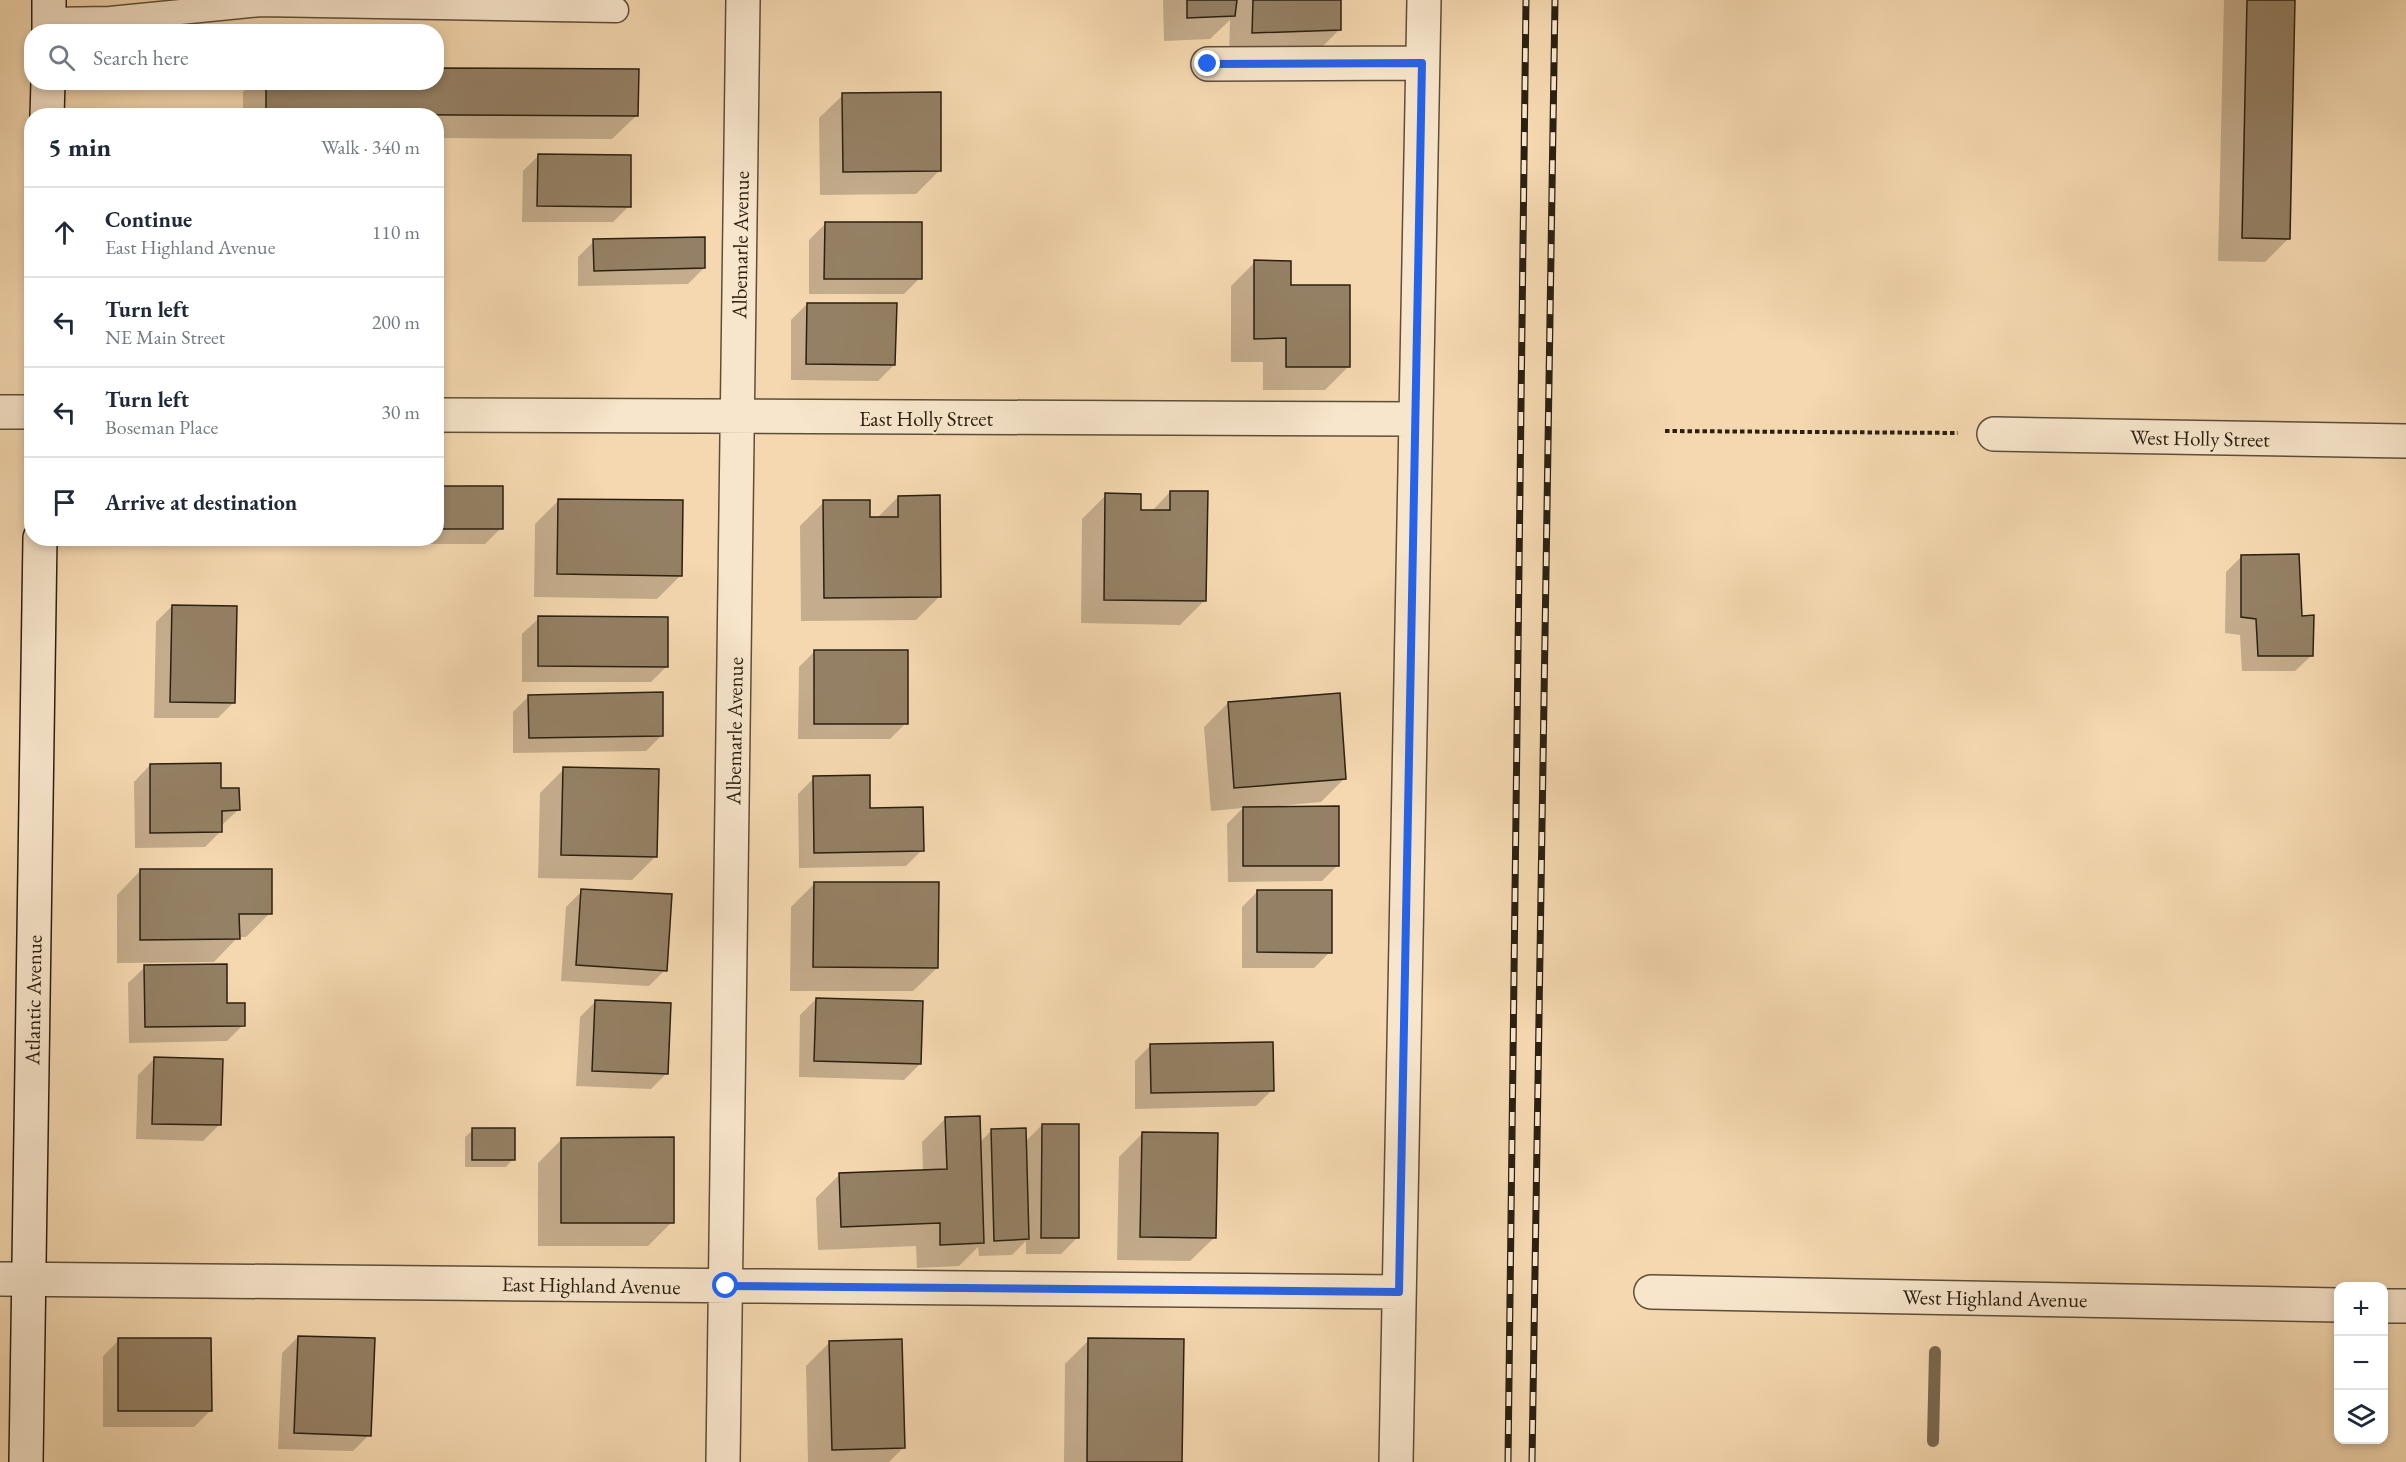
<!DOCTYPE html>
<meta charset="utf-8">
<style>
body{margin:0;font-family:"EB Garamond",serif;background:#f2f2f3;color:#1f2937}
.controls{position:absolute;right:18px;bottom:18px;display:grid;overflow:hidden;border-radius:12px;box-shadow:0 3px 9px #0003}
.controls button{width:54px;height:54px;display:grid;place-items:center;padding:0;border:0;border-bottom:2px solid #e0e1e3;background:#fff;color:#1f2937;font:30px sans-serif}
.stop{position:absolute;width:18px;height:18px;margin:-14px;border:4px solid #2563eb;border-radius:50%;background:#fff}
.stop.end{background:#2563eb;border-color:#fff;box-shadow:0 2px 6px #0008}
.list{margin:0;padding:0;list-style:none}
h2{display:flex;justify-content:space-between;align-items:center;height:78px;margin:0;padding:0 24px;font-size:26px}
h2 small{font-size:20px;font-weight:400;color:#747a83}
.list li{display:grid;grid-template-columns:39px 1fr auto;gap:18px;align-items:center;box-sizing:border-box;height:90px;padding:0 24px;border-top:2px solid #e0e1e3}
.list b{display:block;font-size:22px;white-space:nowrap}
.list p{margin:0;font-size:20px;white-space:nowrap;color:#747a83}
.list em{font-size:20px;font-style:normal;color:#747a83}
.icon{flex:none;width:33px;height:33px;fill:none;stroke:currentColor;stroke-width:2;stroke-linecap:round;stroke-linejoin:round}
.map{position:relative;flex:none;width:2406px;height:1462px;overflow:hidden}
.search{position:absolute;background:#fff;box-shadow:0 3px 9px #0003;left:24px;top:24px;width:420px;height:66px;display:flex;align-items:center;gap:15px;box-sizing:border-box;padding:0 21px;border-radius:24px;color:#747a83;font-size:22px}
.panel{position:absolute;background:#fff;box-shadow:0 3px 9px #0003;left:24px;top:108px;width:420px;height:438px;border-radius:24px}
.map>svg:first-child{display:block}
.shadow{fill:#0003}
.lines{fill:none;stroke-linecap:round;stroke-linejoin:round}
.stream{stroke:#7a6950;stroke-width:12}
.building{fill:#948064;stroke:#2a2012;stroke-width:1.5}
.lane-casing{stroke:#5d4e3a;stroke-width:27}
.street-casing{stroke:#5d4e3a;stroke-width:36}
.secondary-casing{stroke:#2a2012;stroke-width:36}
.path{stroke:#2a2012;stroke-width:4;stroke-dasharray:4.5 3;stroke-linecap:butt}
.lane{stroke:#f8e6cc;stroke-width:24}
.street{stroke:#f8e6cc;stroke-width:33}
.secondary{stroke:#f8e6cc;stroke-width:33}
.rail-casing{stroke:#2a2012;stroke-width:7}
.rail{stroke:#f8e6cc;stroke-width:4.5;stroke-dasharray:14;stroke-linecap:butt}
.route{stroke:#2563eb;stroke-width:8}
.labels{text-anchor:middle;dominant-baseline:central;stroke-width:4.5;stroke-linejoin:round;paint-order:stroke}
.street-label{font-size:21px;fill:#2a2012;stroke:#f8e6cc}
</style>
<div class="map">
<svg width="2406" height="1462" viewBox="0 0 2406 1462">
<rect width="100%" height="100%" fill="#f5d8b0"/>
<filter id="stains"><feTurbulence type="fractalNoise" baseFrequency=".00333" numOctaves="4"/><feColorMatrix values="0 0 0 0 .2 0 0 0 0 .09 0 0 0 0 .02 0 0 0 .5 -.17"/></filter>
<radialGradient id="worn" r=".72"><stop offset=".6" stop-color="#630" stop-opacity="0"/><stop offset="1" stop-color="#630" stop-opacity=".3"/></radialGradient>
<path class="shadow" d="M 1163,0 L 1340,0 L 1340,29 L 1316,53 L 1229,56 L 1230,20 L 1210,39 L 1164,41 Z
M 2224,0 L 2294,0 L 2289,238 L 2265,262 L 2218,261 Z
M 252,82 L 436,82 L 636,116 L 612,139 L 436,138 L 436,116 L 243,116 L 243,92 Z
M 843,95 L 939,171 L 916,194 L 820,195 L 819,118 Z
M 539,155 L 629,206 L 613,222 L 522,222 L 523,171 Z
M 825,224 L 920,278 L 904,294 L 809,294 L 809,240 Z
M 594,241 L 704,268 L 688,284 L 578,286 L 578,257 Z
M 1255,262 L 1289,286 L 1349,366 L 1325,390 L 1263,390 L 1263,362 L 1231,362 L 1231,286 Z
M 807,304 L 894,365 L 878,381 L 791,380 L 791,320 Z
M 440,488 L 501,528 L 485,544 L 424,544 L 424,538 L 436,538 L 436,492 Z
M 1170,492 L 1204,601 L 1180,625 L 1081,623 L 1082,519 L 1106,495 L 1139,512 L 1151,512 Z
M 898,497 L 940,596 L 916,620 L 801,621 L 800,526 L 824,502 L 868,519 L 877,518 Z
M 559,500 L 681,575 L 657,599 L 534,597 L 535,524 Z
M 2242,556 L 2301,618 L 2312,655 L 2295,671 L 2242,671 L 2240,635 L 2225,633 L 2226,572 Z
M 172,606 L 234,702 L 218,718 L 154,718 L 156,622 Z
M 539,618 L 667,666 L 651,682 L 522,682 L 522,634 Z
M 815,651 L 906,723 L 890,739 L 798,739 L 799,667 Z
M 529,696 L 662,735 L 646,751 L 513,753 L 513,712 Z
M 1228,703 L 1345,778 L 1321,802 L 1279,806 L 1338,865 L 1322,881 L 1228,882 L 1227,824 L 1243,808 L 1211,811 L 1204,727 Z
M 150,765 L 220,789 L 238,810 L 221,826 L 221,831 L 205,847 L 135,848 L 134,782 Z
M 564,769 L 655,857 L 632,880 L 538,878 L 540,793 Z
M 814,778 L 869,810 L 922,850 L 906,866 L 799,868 L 798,794 Z
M 140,871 L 270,913 L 246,937 L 238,937 L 214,962 L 117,963 L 117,895 Z
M 815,883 L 937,968 L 913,991 L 790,991 L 791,907 Z
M 582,891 L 665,970 L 649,986 L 561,981 L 566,907 Z
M 1258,891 L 1330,952 L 1314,968 L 1242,968 L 1242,907 Z
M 145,967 L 226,1005 L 243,1025 L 227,1041 L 129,1043 L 128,983 Z
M 816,999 L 920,1064 L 904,1080 L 799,1077 L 800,1015 Z
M 596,1001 L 667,1073 L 651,1089 L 576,1086 L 580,1017 Z
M 1151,1045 L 1272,1090 L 1256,1106 L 1135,1109 L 1135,1061 Z
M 154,1059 L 219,1125 L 203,1141 L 136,1139 L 138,1075 Z
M 946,1118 L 979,1143 L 991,1131 L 1024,1143 L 1042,1125 L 1077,1238 L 1061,1254 L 1026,1254 L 1026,1241 L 1012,1255 L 979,1256 L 978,1247 L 959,1266 L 917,1268 L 916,1246 L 818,1250 L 816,1198 L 840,1174 L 923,1171 L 922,1142 Z
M 473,1130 L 513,1159 L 506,1167 L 465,1167 L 465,1137 Z
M 1143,1133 L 1214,1238 L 1190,1261 L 1117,1260 L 1119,1157 Z
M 562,1139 L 672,1222 L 648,1246 L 538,1246 L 538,1163 Z
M 298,1337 L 369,1435 L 353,1451 L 278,1449 L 282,1353 Z
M 119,1340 L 210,1411 L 194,1427 L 103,1427 L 103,1356 Z
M 1089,1340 L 1181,1462 L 1064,1462 L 1065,1364 Z
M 830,1342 L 904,1447 L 889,1462 L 808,1462 L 806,1366 Z"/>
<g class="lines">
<path class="stream" d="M 1933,1441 L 1935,1352"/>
</g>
<path class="building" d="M 1187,0 L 1237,0 L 1235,16 L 1187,18 Z
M 1253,0 L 1341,0 L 1341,30 L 1252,33 Z
M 2247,0 L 2295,0 L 2290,239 L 2242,238 Z
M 436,68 L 639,69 L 638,116 L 266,114 L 266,82 L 436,82 Z
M 941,92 L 941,171 L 843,172 L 842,93 Z
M 538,154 L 631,155 L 631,207 L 537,206 Z
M 825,222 L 922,222 L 922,279 L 824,279 Z
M 705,237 L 705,268 L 594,271 L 593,239 Z
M 1254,260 L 1291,261 L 1291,285 L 1350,285 L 1350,367 L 1286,367 L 1286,338 L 1254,339 Z
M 807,303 L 897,303 L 895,365 L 806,364 Z
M 440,486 L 503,486 L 503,529 L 439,529 Z
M 1170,491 L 1208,491 L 1206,601 L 1104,600 L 1105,493 L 1141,494 L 1141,510 L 1170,510 Z
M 940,495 L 941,597 L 824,598 L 823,500 L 870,500 L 870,517 L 898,517 L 898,496 Z
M 558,499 L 683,500 L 682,576 L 557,574 Z
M 2299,554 L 2302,616 L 2314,615 L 2313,656 L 2258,656 L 2256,619 L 2241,617 L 2241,555 Z
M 172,605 L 237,606 L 235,703 L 170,702 Z
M 538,616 L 668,617 L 668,667 L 538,666 Z
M 814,650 L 908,650 L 908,724 L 814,724 Z
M 663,692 L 663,736 L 529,738 L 528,695 Z
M 1340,693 L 1346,779 L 1234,788 L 1228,702 Z
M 221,763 L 221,788 L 239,788 L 240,810 L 222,811 L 222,832 L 150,833 L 150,764 Z
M 563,767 L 659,769 L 657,857 L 561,855 Z
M 870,775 L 870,808 L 923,807 L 924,851 L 814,853 L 813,776 Z
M 1339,806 L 1339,866 L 1243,866 L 1243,807 Z
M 140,869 L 272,869 L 272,914 L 239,914 L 240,939 L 140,940 Z
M 814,882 L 939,882 L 938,968 L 813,967 Z
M 581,889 L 672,894 L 667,971 L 576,965 Z
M 1257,890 L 1332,890 L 1332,953 L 1257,952 Z
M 227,964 L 227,1003 L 245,1003 L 245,1026 L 145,1027 L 144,965 Z
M 816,998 L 923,1001 L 921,1064 L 814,1061 Z
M 595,1000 L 671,1003 L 668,1074 L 592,1071 Z
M 1273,1042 L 1274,1091 L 1151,1093 L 1150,1044 Z
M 154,1057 L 223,1059 L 221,1125 L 152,1124 Z
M 980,1116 L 984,1243 L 940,1245 L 940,1223 L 841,1227 L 839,1173 L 947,1169 L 945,1117 Z
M 1042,1124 L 1079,1124 L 1079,1238 L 1041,1238 Z
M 472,1128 L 515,1128 L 515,1160 L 472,1160 Z
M 1026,1128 L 1029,1239 L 994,1241 L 991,1129 Z
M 1142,1132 L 1218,1133 L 1216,1238 L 1140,1237 Z
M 674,1137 L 674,1223 L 561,1223 L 561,1138 Z
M 298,1336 L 375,1338 L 371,1436 L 294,1433 Z
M 118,1338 L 211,1338 L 212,1411 L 118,1411 Z
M 1088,1338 L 1184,1339 L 1182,1462 L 1087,1462 Z
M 902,1339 L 905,1448 L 832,1450 L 829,1341 Z"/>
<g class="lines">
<defs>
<path id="lane" d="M 49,20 L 110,19 L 261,4 L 616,10"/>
<path id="street" d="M 1208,64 L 1422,63
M 0,412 L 32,412
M 436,415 L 1415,419
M 1994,434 L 2406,441
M 0,1279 L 1399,1292
M 1651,1292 L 2338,1305
M 2384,1306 L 2406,1306
M 723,1462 L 743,0
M 1396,1462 L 1424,0"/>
<path id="secondary" d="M 49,32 L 49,0
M 47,116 L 48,82
M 26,1462 L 40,538"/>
</defs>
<use href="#lane" class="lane-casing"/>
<use href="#street" class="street-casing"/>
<use href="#secondary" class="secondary-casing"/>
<path class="path" d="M 1665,431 L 1958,433"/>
<use href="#lane" class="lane"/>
<use href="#street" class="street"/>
<use href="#secondary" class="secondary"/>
<defs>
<path id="rail" d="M 1508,1462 L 1526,0
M 1532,1462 L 1555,0"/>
</defs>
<use href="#rail" class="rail-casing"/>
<use href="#rail" class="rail"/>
</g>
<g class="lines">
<path class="route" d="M 726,1286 L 1399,1292 L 1422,63 L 1208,64"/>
</g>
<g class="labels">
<g class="street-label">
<text transform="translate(740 245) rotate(-89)">Albemarle Avenue</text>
<text x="926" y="418">East Holly Street</text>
<text transform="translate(2200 438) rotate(1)">West Holly Street</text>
<text transform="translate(734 731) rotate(-89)">Albemarle Avenue</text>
<text transform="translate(33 1000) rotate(-89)">Atlantic Avenue</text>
<text transform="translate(591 1285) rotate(1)">East Highland Avenue</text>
<text transform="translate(1995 1298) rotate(1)">West Highland Avenue</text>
</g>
</g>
<rect width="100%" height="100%" filter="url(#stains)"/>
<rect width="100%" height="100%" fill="url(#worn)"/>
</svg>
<div class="controls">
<button>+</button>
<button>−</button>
<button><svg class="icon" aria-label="layers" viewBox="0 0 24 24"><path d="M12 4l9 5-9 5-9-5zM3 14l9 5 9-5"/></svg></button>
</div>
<div class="stop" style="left:726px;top:1286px"></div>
<div class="stop end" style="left:1208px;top:64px"></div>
<div class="search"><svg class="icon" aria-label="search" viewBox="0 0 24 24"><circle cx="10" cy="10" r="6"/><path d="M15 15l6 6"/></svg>Search here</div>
<section class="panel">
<h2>5 min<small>Walk · 340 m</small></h2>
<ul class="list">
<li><svg class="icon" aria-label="ahead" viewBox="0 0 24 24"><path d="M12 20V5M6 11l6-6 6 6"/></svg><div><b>Continue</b><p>East Highland Avenue</p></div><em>110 m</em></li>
<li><svg class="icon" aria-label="left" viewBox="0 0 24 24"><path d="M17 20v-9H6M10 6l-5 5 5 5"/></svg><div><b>Turn left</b><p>NE Main Street</p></div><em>200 m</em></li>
<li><svg class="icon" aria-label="left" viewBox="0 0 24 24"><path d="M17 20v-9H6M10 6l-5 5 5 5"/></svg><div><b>Turn left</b><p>Boseman Place</p></div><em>30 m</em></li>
<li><svg class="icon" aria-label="arrive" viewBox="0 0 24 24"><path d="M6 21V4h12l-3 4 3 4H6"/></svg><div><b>Arrive at destination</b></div></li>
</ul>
</section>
</div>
